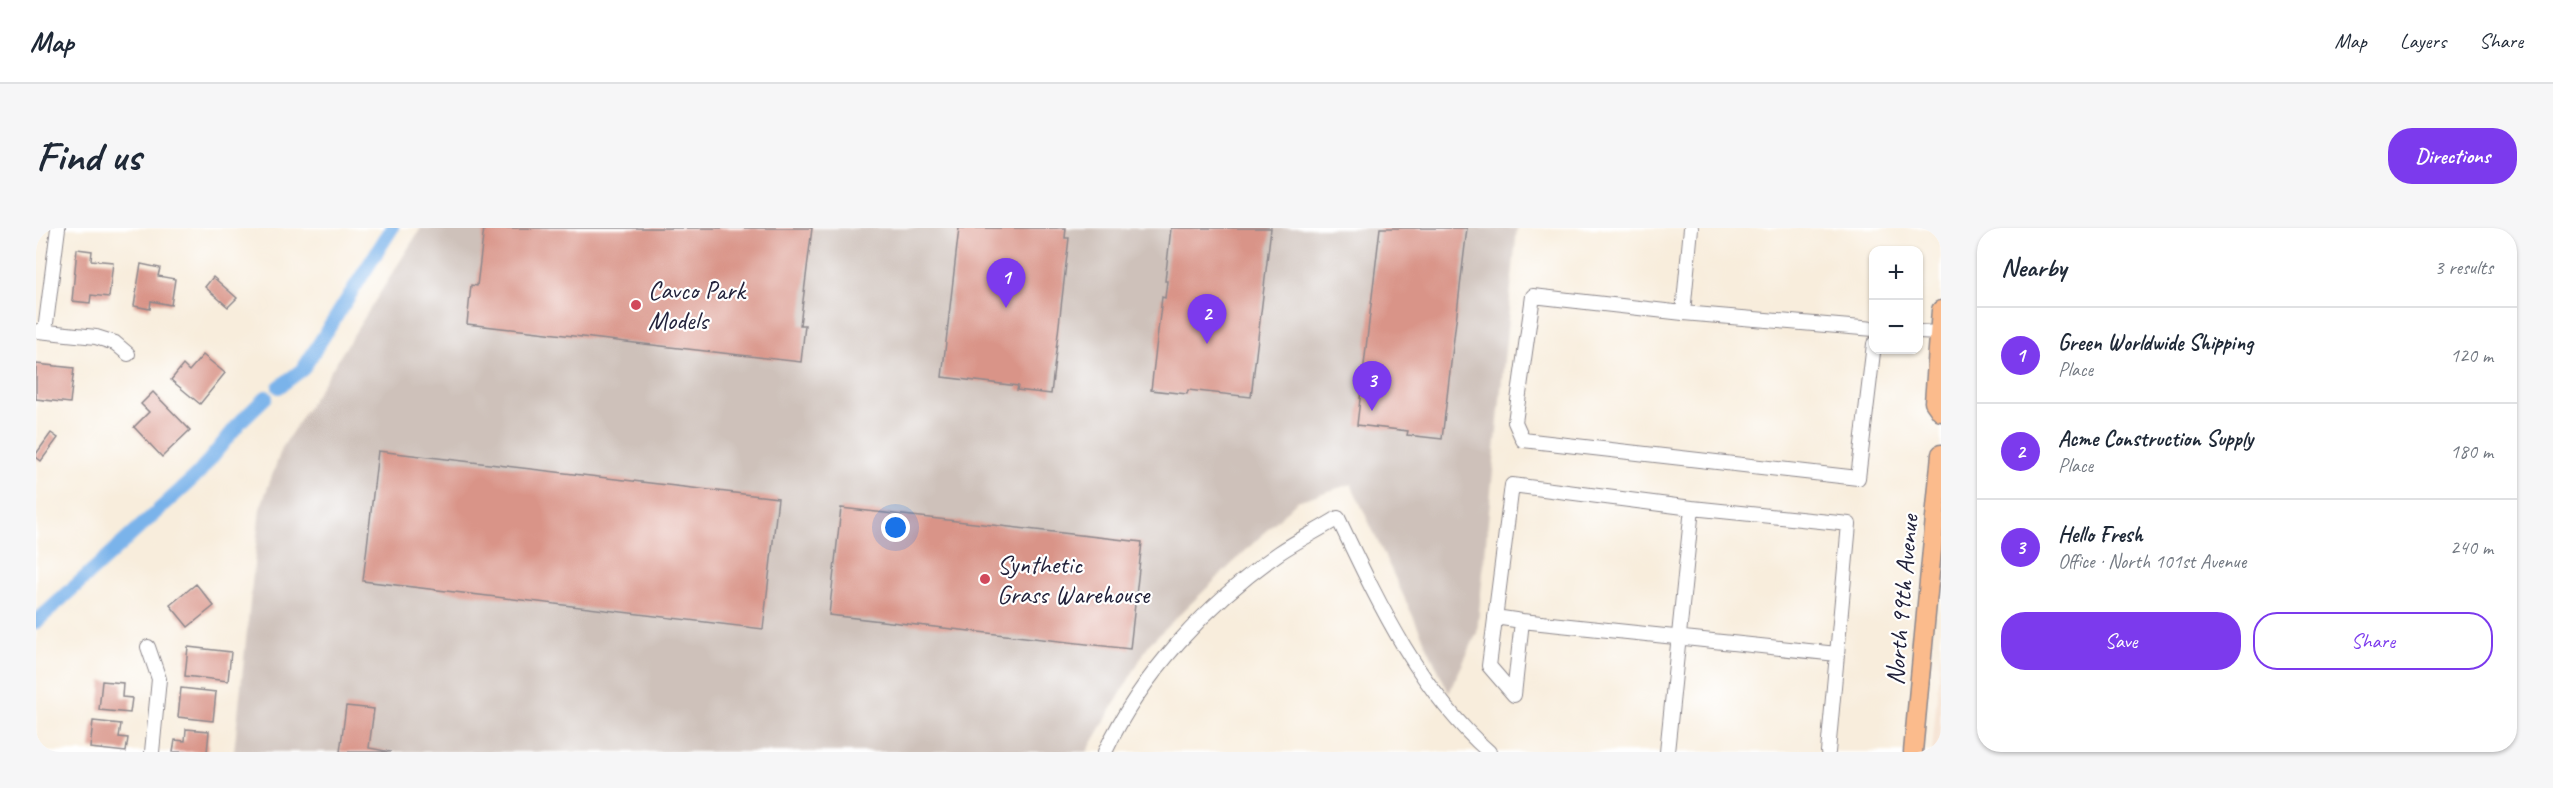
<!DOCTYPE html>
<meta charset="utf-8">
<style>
body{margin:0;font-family:Caveat,sans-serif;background:#f6f6f7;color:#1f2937}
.controls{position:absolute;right:18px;top:18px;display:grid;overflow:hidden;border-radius:12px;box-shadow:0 2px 4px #0004}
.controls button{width:54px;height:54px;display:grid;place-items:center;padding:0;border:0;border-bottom:2px solid #e0e1e3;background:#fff;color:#1f2937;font:30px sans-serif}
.you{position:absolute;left:860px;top:300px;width:21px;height:21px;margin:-15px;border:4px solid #fff;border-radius:50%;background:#1a73e8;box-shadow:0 0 0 9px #1a73e833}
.badge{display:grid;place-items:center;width:39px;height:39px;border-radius:50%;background:#7c3aed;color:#fff;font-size:20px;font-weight:700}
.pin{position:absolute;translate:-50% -50px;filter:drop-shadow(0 2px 3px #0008)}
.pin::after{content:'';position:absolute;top:32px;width:21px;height:18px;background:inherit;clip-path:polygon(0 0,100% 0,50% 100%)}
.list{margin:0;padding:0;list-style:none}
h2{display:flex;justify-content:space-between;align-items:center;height:78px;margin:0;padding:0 24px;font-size:26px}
h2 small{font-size:20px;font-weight:400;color:#747a83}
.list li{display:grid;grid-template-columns:39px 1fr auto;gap:18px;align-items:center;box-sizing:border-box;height:96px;padding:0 24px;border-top:2px solid #e0e1e3}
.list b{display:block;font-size:22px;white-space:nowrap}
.list p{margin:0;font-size:20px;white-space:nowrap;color:#747a83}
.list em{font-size:20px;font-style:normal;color:#747a83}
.actions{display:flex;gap:12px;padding:18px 24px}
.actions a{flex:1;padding:14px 0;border:2px solid #7c3aed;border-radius:24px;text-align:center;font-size:21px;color:#7c3aed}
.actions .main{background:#7c3aed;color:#fff}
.map{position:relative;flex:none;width:1905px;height:524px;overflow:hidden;border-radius:24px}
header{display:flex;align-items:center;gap:36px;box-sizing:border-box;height:84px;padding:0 30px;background:#fff;border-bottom:2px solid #e0e1e3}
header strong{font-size:28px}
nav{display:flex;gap:33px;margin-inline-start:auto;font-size:21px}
.intro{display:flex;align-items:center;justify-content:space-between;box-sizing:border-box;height:144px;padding:0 36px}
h1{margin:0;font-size:42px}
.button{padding:15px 27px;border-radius:24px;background:#7c3aed;color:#fff;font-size:21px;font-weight:700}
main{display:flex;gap:36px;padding:0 36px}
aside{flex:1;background:#fff;border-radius:24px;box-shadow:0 2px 4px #0004}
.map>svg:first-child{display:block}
.built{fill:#f1d5bd}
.industrial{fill:#cec1ba}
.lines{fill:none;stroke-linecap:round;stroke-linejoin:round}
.canal{stroke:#7ab3ea;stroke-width:14}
.building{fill:#d99488}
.minor-casing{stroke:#8d888c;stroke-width:16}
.major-casing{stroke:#8d888c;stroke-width:21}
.minor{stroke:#fff;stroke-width:14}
.major{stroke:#fbbb8c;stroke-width:18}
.poi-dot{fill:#d1495b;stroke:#fff;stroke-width:2}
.labels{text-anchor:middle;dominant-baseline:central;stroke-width:4.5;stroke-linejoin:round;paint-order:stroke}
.poi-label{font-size:26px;fill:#22223b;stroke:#fff;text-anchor:start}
.street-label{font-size:26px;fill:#22223b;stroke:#fff}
</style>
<header>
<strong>Map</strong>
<nav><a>Map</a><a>Layers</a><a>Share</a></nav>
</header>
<div class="intro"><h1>Find us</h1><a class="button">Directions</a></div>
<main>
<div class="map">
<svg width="1905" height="524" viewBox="0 0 1905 524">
<rect width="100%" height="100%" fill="#fff"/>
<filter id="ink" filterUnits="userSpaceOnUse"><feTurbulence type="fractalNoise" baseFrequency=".0167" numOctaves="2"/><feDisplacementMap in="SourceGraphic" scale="12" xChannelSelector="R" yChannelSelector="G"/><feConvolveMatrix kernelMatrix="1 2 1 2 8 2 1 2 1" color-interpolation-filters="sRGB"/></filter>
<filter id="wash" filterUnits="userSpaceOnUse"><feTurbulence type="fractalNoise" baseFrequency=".008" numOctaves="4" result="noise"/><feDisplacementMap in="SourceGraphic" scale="24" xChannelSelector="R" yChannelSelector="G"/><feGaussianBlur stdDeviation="1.35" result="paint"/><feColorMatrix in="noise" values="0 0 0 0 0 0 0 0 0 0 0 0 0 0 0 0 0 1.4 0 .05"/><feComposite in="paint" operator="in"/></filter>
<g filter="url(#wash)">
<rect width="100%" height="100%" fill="#f8eddc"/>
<path class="built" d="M 1905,421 L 1905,524 L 1896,524 Z"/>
<path class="industrial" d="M 385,0 L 1481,0 L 1441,405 L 1413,465 L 1315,256 L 1261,273 L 1113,416 L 1051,524 L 198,524 L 224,281 L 246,220 Z"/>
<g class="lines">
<path class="canal" d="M 243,159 L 267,141 L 356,0
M 0,394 L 162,246 L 205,193 L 230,169"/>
</g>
<g id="blocks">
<path class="building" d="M 448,0 L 776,0 L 764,97 L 769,97 L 765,134 L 431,96 L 435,57 L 441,58 Z
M 923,0 L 1030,0 L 1029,10 L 1033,10 L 1015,166 L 981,162 L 982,158 L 906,149 Z
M 1135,0 L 1235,0 L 1215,169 L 1152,162 L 1151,166 L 1115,162 L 1126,69 L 1129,70 L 1131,53 L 1129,53 Z
M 1344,0 L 1431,0 L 1406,211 L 1371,207 L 1372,203 L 1321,197 Z
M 41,21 L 56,23 L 55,32 L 77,34 L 73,69 L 55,67 L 54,75 L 36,73 Z
M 105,36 L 124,40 L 122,48 L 139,51 L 135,77 L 115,73 L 114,81 L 98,78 Z
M 177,49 L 201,70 L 192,79 L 169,59 Z
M 167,127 L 189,145 L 164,176 L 135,152 L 147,137 L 153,143 Z
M 0,136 L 38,140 L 34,175 L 0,171 Z
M 117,164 L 154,202 L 126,229 L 98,199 L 113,184 L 105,176 Z
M 15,205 L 22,210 L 5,233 L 0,229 L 0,226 Z
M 342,223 L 742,270 L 727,401 L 327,353 Z
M 805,280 L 1106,314 L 1094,421 L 793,387 Z
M 160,356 L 178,378 L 152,399 L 134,377 Z
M 152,419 L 195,424 L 192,453 L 149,448 Z
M 66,453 L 87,455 L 86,469 L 96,470 L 94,485 L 63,482 Z
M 145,460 L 180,464 L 177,493 L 142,489 Z
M 310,478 L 338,481 L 333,520 L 355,524 L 304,524 Z
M 57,493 L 85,496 L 83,509 L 92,510 L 90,524 L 54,520 Z
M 150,501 L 173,503 L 171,524 L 137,524 L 139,512 L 149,513 Z"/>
</g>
</g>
<g filter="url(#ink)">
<use href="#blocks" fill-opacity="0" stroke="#8d888c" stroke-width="1.5"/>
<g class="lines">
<defs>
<path id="minor" d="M 1647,85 L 1655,0
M 1838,101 L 1647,85 L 1497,68 L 1479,194 L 1487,212 L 1822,250 L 1838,116
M 2,103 L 60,109 L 79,115 L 92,126
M 9,103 L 22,0
M 1882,104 L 1903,105
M 1656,280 L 1476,257 L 1453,438 L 1478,467 L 1486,393 L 1801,426
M 1459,389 L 1486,393
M 112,419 L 123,451 L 116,524
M 1069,524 C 1106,445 1172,375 1243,325 C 1262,312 1283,302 1302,290 C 1342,374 1382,461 1453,524
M 1631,524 L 1656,280 L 1813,296 L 1792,524"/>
<path id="major" d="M 1905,82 L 1898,174 L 1905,184
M 1877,524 L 1905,226"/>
</defs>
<use href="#minor" class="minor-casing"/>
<use href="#major" class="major-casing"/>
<use href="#minor" class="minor"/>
<use href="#major" class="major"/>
</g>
</g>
<g class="poi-dot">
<circle cx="600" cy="77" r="6"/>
<circle cx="949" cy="351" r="6"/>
</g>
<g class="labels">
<g class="poi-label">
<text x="612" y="62">Cavco Park<tspan x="612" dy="30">Models</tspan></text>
<text x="961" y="336">Synthetic<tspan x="961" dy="30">Grass Warehouse</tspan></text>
</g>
<g class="street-label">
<text transform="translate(1866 372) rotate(-85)">North 99th Avenue</text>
</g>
</g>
</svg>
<div class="controls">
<button>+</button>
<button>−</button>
</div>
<div class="you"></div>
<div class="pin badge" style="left:970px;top:80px">1</div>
<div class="pin badge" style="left:1171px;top:116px">2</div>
<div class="pin badge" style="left:1336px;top:183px">3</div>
</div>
<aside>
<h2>Nearby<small>3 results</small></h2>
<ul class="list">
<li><span class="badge">1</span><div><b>Green Worldwide Shipping</b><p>Place</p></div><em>120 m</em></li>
<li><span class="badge">2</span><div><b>Acme Construction Supply</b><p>Place</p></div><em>180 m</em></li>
<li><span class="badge">3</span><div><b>Hello Fresh</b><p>Office · North 101st Avenue</p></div><em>240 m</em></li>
</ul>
<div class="actions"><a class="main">Save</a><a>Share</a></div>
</aside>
</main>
